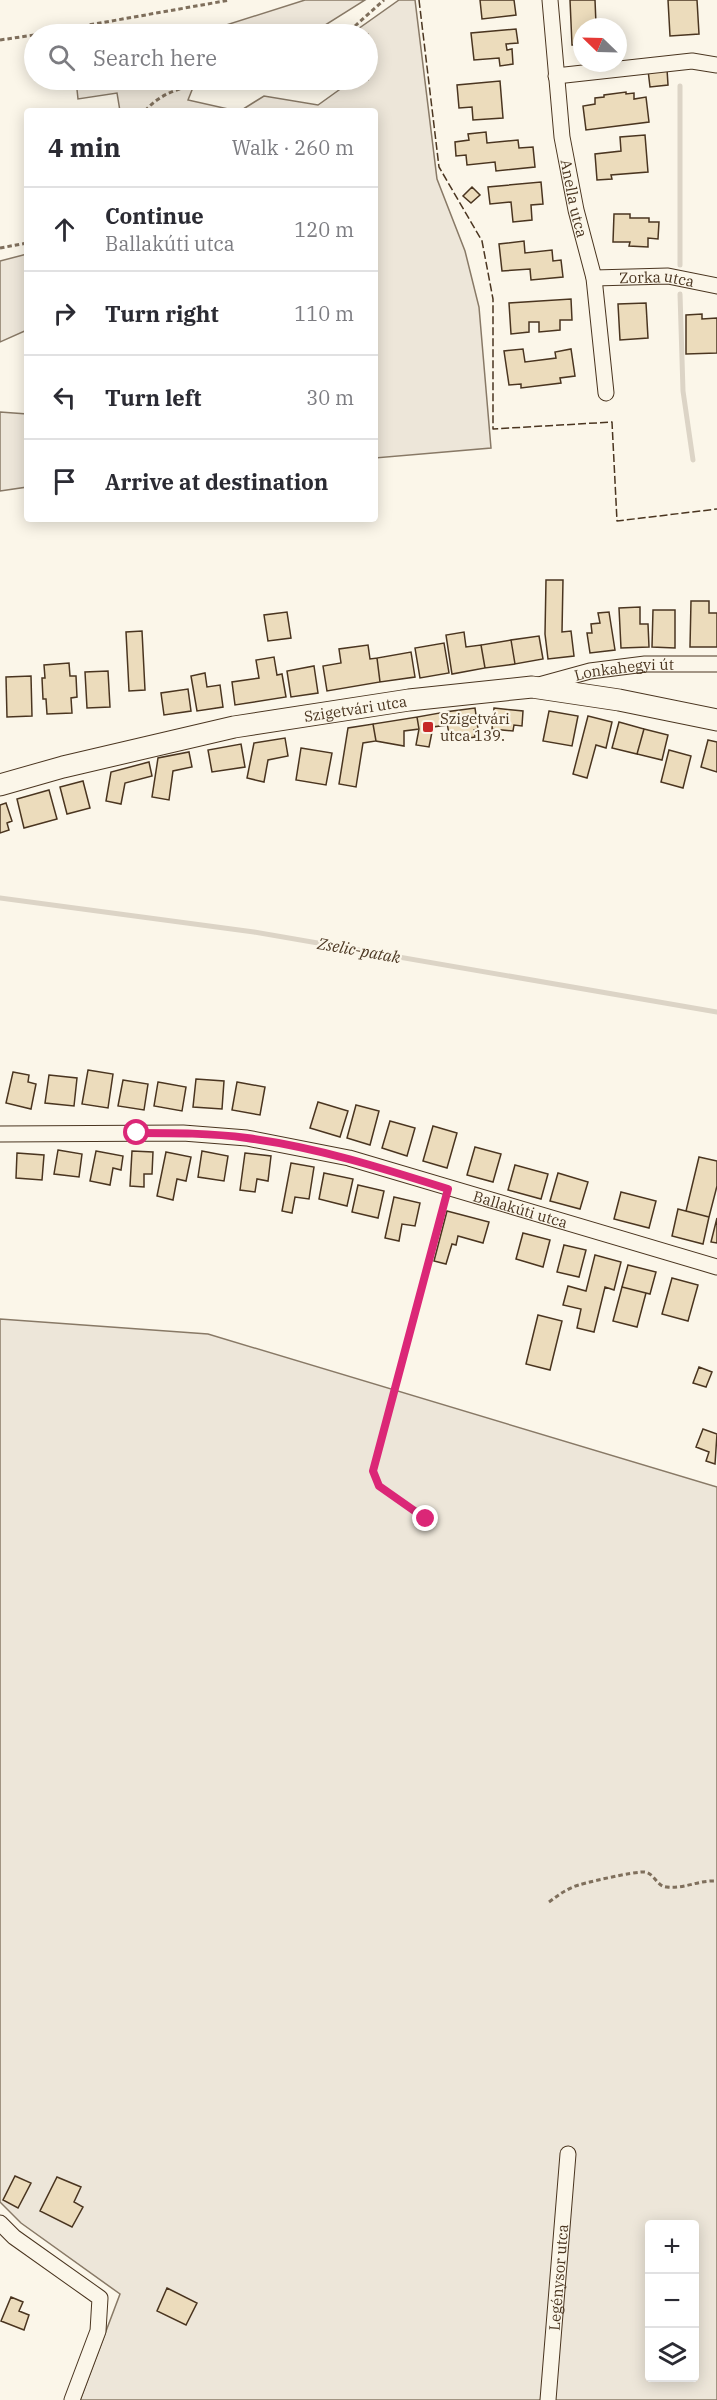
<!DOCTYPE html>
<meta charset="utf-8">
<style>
body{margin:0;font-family:"IBM Plex Serif",serif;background:#f2f2f3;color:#2b2b33}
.controls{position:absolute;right:18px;bottom:18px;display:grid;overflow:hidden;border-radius:6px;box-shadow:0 3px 15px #0003}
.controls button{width:54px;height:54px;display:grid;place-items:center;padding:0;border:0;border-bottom:2px solid #e1e1e2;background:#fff;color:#2b2b33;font:30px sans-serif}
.compass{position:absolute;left:573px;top:18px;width:54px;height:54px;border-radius:50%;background:#fff;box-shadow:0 3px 15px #0003;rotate:293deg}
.stop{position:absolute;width:18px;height:18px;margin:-14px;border:4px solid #db2777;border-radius:50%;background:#fff}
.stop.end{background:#db2777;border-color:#fff;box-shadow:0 2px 6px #0008}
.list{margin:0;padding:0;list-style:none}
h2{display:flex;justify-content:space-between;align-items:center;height:78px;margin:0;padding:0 24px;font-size:26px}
h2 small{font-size:20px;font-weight:400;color:#7c7c81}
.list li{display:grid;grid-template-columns:39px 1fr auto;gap:18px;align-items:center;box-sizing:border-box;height:84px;padding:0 24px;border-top:2px solid #e1e1e2}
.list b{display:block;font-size:22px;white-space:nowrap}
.list p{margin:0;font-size:20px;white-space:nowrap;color:#7c7c81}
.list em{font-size:20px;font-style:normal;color:#7c7c81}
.icon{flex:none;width:33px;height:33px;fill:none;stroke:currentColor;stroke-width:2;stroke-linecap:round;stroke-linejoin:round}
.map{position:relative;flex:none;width:717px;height:2400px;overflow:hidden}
.search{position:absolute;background:#fff;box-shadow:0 3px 15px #0003;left:24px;top:24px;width:354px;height:66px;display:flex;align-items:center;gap:15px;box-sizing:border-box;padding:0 21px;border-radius:33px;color:#7c7c81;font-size:22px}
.panel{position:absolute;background:#fff;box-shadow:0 3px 15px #0003;left:24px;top:108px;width:354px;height:414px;border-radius:6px}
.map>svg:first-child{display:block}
.green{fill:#ede6d9;stroke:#887966;stroke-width:1.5;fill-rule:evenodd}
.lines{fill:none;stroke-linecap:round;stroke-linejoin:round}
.stream{stroke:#dcd4c6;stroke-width:5}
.building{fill:#ecdcbc;stroke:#4a3520;stroke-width:1.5}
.street-casing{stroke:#4a3520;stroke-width:17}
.secondary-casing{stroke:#4a3520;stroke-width:23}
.path{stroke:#7f6f5c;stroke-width:3;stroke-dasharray:4.5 3;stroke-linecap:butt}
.street{stroke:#fbf6e9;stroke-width:15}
.secondary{stroke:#fbf6e9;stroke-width:21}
.fence{stroke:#4a3520;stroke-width:1.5;stroke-dasharray:8 3;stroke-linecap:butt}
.route{stroke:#db2777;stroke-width:8}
.poi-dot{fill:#c62828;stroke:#fbf6e9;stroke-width:2}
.labels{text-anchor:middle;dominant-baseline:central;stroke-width:4.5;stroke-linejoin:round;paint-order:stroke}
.street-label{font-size:15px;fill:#4a3520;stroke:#fbf6e9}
.poi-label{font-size:15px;fill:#4a3520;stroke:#fbf6e9;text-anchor:start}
.water-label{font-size:16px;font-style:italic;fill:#4a3520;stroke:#fbf6e9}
</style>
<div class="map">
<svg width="717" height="2400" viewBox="0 0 717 2400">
<rect width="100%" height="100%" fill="#fbf6e9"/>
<path class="green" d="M 305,0 L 365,0 L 311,34 L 198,34 Z
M 399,0 L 415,0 L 437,179 L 465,251 L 479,307 L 491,448 L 375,458 L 375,357 L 377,356 L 375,352 L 375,111 L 240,111 L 264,96 L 318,105 L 353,80 L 368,80 L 368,58 L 371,50 L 368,47 L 368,34 L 351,34 Z
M 76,80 L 196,80 L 188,100 L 237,111 L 120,111 L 117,93 L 78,99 Z
M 27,254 L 27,330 L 0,342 L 0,261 Z
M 0,412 L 27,414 L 27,487 L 0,491 Z
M 0,1319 L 208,1334 L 717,1487 L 717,2400 L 80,2400 L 120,2294 L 21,2223 L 0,2202 ZM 650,2224 L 694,2224 L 694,2378 L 650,2378 Z"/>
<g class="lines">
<path class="stream" d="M 680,265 L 680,86
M 680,294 L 683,391 L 693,460
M 0,898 L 254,932 L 717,1012"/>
</g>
<path class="building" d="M 480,0 L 514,0 L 516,15 L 482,19 Z
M 570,0 L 595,0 L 596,24 L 605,24 L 605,27 L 582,27 L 582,45 L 572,45 Z
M 668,0 L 697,0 L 699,34 L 670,36 Z
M 516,29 L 518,43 L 506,44 L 507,50 L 512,49 L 513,64 L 500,66 L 499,58 L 474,60 L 471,33 Z
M 667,69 L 668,85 L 650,87 L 648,70 Z
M 500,81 L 503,118 L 473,120 L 472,107 L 459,108 L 457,85 Z
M 626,92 L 626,94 L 634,93 L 634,99 L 646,97 L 649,122 L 586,130 L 583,106 L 595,104 L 595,98 L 604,97 L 604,95 Z
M 486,132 L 487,143 L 518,140 L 519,148 L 533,147 L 535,167 L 496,171 L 495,162 L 467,165 L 466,155 L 456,156 L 455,142 L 469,140 L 468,134 Z
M 645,135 L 648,172 L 611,175 L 612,179 L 597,180 L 595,154 L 621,151 L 620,137 Z
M 541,182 L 543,204 L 531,205 L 532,220 L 513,222 L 511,202 L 490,204 L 488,187 Z
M 472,187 L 480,195 L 471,203 L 463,196 Z
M 614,214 L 630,214 L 630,218 L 649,218 L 649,222 L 659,222 L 658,239 L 648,238 L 648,247 L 629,246 L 630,242 L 613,242 Z
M 524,241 L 525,253 L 552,250 L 553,261 L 561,260 L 563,277 L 531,280 L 530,269 L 502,271 L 499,244 Z
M 571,299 L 572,320 L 560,320 L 560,330 L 539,332 L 539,322 L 529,322 L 529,332 L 511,334 L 509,303 Z
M 646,303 L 648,338 L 620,340 L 618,304 Z
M 702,314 L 702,319 L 717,318 L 717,353 L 686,354 L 686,315 Z
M 523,349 L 525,362 L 556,358 L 555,352 L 571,349 L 575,376 L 560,378 L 561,383 L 521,388 L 521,384 L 509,385 L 504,351 Z
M 546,580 L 563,580 L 562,632 L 571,631 L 574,656 L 548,659 L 545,634 Z
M 691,601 L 709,601 L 709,613 L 717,613 L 717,647 L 690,647 Z
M 640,607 L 640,624 L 648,624 L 649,647 L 621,648 L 619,608 Z
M 653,610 L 675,610 L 675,648 L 652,647 Z
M 287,612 L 291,638 L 268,641 L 264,615 Z
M 609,612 L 615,650 L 590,653 L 587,633 L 592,633 L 591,624 L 600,623 L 598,613 Z
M 142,631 L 145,690 L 129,691 L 126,632 Z
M 464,632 L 466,647 L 481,645 L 485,668 L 452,674 L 446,635 Z
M 539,636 L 543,659 L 515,664 L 511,640 Z
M 511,640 L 515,664 L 485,668 L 481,645 Z
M 444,643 L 449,673 L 420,678 L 415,648 Z
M 368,645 L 370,659 L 377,658 L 380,682 L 327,691 L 323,666 L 341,663 L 339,649 Z
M 411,652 L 415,677 L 380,682 L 377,658 Z
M 274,657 L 277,675 L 282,674 L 286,697 L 235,705 L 232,682 L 259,678 L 256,660 Z
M 69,663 L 70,676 L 76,676 L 77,697 L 71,698 L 72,713 L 47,714 L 46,699 L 43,699 L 42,678 L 45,678 L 44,665 Z
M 314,666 L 318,693 L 291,697 L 287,671 Z
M 108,671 L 110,707 L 87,708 L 85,672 Z
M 205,673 L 207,687 L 220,685 L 223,707 L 197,711 L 191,676 Z
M 31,676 L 32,716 L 7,717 L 6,677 Z
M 188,689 L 191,711 L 164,715 L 161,693 Z
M 475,708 L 478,729 L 474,730 L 475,737 L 456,740 L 455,733 L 449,734 L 445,712 Z
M 494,708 L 523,711 L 522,726 L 514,725 L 513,731 L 492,729 Z
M 549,711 L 578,716 L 572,746 L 543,741 Z
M 445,712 L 447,725 L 433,727 L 429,747 L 416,745 L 419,729 L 417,717 Z
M 588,716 L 612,722 L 606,748 L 596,745 L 587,778 L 573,774 Z
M 417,717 L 419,729 L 404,731 L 404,746 L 376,741 L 373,724 Z
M 619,722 L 644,729 L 637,754 L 612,748 Z
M 373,724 L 376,741 L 363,743 L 356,787 L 339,784 L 348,728 Z
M 644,729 L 668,735 L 662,760 L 637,754 Z
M 285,738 L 288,756 L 268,760 L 264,782 L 247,778 L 254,743 Z
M 708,740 L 717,742 L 717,772 L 701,767 Z
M 241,744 L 245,767 L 212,772 L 208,750 Z
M 301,748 L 332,753 L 326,785 L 296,780 Z
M 669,750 L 691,756 L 683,788 L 661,782 Z
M 189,752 L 192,767 L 173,771 L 169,800 L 152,797 L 158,758 Z
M 149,762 L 152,776 L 125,783 L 121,804 L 106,801 L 111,772 Z
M 83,781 L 90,808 L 67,814 L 60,787 Z
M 49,790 L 57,819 L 24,828 L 17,799 Z
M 6,803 L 12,821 L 7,823 L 9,830 L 0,833 L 0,805 Z
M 88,1070 L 113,1074 L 108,1108 L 82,1104 Z
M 13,1072 L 29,1075 L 28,1082 L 36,1084 L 31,1109 L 6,1103 Z
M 49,1075 L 77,1078 L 74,1106 L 45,1103 Z
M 196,1079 L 224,1081 L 222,1109 L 193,1107 Z
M 123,1080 L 148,1084 L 144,1110 L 118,1106 Z
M 158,1082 L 186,1087 L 182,1111 L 154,1106 Z
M 237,1082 L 265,1087 L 260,1115 L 232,1110 Z
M 318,1102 L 348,1111 L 340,1137 L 310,1128 Z
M 356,1105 L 379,1111 L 370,1145 L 347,1138 Z
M 390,1121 L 415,1128 L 407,1156 L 382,1148 Z
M 433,1126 L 457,1133 L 447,1168 L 423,1161 Z
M 475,1147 L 501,1154 L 493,1182 L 467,1175 Z
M 58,1150 L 82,1154 L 79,1177 L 54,1174 Z
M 96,1151 L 123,1156 L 121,1170 L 113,1168 L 110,1185 L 90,1181 Z
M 132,1151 L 153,1152 L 152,1174 L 144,1174 L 144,1187 L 130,1186 Z
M 202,1151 L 228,1156 L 224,1181 L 198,1177 Z
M 166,1152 L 191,1157 L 186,1181 L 177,1179 L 173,1200 L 157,1196 Z
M 17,1153 L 44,1155 L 42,1180 L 16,1178 Z
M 245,1153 L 271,1156 L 268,1181 L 257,1179 L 255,1192 L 240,1190 Z
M 699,1157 L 717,1161 L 717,1186 L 709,1217 L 686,1211 Z
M 291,1163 L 314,1167 L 309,1199 L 295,1197 L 292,1213 L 282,1211 Z
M 515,1165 L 548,1174 L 541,1199 L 508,1190 Z
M 324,1173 L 353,1179 L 347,1206 L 319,1199 Z
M 558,1173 L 588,1182 L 580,1209 L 550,1201 Z
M 358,1185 L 384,1191 L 378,1218 L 352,1212 Z
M 621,1192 L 656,1201 L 649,1228 L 614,1219 Z
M 394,1197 L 420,1203 L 415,1226 L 402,1224 L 399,1241 L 385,1238 Z
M 678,1209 L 709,1217 L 703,1244 L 672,1236 Z
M 447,1211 L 489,1222 L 483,1243 L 458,1236 L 456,1245 L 452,1244 L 446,1264 L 434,1261 Z
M 717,1218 L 717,1243 L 711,1242 Z
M 523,1233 L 550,1240 L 543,1267 L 516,1259 Z
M 564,1245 L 586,1250 L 579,1277 L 557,1272 Z
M 595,1255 L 621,1262 L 614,1290 L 605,1287 L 594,1332 L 577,1328 L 581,1309 L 563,1305 L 568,1286 L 586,1291 Z
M 628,1265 L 656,1272 L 650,1294 L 622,1287 Z
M 672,1278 L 698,1285 L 688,1321 L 662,1314 Z
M 622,1287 L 646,1293 L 637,1327 L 613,1321 Z
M 538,1315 L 562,1321 L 550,1370 L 526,1364 Z
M 699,1367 L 712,1372 L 706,1387 L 693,1383 Z
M 703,1429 L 717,1434 L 715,1464 L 706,1461 L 709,1452 L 696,1447 Z
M 15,2176 L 31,2183 L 18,2208 L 3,2200 Z
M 57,2177 L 81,2187 L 74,2202 L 83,2207 L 72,2227 L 40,2211 Z
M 167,2288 L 197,2303 L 186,2325 L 157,2311 Z
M 11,2297 L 23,2302 L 19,2311 L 29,2315 L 24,2330 L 1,2321 Z"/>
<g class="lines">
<defs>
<g id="street">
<path id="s1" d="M 550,0 L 562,137 L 576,210 L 594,278 L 606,393"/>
<path d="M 556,76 L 692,61 L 717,65"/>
<path id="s2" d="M 594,278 L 668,276 L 717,286"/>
<path id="s3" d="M 539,685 L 590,671 L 645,664 L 717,664"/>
<path id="s4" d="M 0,1134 L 183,1133 L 247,1138 L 349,1158 L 717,1267"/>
<path d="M 0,2223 L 14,2237 L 100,2298 L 98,2331 L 72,2400"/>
<path id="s5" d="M 548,2400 L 568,2154"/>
</g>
<g id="secondary">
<path id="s6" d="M 0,785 L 63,767 L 234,727 L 409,700 L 532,687 L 619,700 L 717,720"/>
</g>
</defs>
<use href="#street" class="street-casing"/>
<use href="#secondary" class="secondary-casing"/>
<path class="path" d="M 38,34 L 230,0
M 342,34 L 355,26 L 384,0
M 0,40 L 34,35
M 145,111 C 168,84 204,84 237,80
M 0,248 L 27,243
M 426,1519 L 379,1486 L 373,1471 L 444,1202
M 549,1902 C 557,1896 564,1891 573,1887 C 582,1883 636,1871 645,1872 C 655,1874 657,1887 667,1887 C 685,1889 698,1880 717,1881"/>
<use href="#street" class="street"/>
<use href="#secondary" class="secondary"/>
<path class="fence" d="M 419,0 L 439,167 L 482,241 L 493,299 L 493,429 L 612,422 L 617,521 L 717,509"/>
</g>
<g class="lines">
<path class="route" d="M 137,1133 C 174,1133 211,1133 247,1138 C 316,1147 382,1168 448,1189 L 373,1471 L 379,1486 L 426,1519"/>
</g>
<rect class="poi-dot" x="422" y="721" width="12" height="12" rx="3"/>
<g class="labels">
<g class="street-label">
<text stroke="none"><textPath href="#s1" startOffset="200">Anella utca</textPath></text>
<text stroke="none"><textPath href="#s2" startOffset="63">Zorka utca</textPath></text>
<text stroke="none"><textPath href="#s3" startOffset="87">Lonkahegyi út</textPath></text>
<text stroke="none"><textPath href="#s6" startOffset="364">Szigetvári utca</textPath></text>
<text stroke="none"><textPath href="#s4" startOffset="530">Ballakúti utca</textPath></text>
<text stroke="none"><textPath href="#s5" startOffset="123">Legénysor utca</textPath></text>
</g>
<g class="poi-label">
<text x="440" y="718">Szigetvári<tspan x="440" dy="17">utca 139.</tspan></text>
</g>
<g class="water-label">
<text transform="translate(359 950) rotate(10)">Zselic-patak</text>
</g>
</g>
</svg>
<div class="controls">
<button>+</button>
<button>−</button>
<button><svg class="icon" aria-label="layers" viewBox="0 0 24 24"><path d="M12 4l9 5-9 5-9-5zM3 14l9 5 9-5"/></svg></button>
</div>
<svg class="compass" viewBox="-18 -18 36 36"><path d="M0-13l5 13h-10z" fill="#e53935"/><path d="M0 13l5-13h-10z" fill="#7c7c81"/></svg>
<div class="stop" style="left:137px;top:1133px"></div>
<div class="stop end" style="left:426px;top:1519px"></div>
<div class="search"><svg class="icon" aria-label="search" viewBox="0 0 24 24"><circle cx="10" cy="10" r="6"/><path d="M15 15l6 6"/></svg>Search here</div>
<section class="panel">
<h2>4 min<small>Walk · 260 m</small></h2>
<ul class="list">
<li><svg class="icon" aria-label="ahead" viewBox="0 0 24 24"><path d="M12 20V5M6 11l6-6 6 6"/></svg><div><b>Continue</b><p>Ballakúti utca</p></div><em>120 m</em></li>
<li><svg class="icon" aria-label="right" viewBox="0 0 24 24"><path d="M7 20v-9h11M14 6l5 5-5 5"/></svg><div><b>Turn right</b></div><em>110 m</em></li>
<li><svg class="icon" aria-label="left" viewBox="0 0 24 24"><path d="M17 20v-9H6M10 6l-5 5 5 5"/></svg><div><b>Turn left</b></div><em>30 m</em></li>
<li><svg class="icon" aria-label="arrive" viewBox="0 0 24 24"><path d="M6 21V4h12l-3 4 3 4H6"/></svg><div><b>Arrive at destination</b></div></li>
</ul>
</section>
</div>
